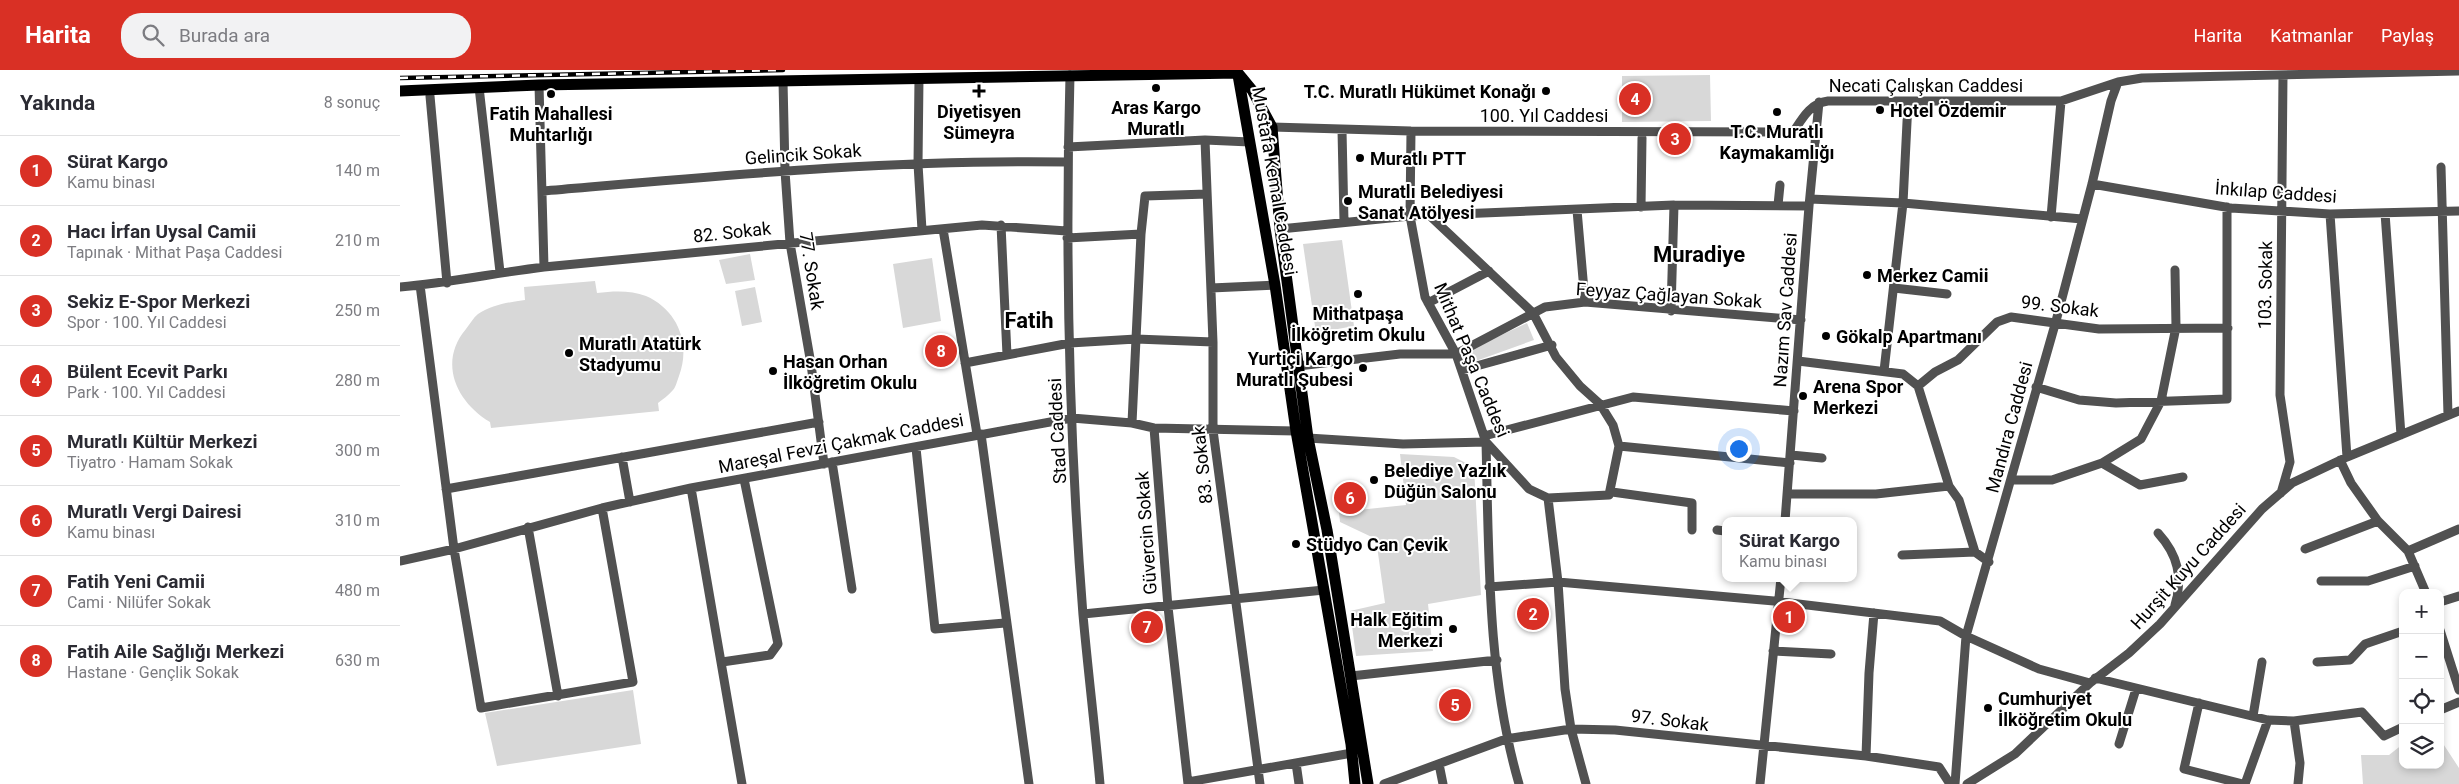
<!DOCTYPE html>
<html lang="tr">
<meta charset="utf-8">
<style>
body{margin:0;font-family:Roboto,sans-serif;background:#f2f2f3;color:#2b2b33}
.controls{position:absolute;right:15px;bottom:15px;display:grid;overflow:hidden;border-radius:10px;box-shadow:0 2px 8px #0003}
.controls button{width:45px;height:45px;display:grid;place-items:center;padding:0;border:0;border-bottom:1px solid #e1e1e2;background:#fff;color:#2b2b33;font:25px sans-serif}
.you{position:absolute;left:1338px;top:378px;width:18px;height:18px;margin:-12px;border:4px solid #fff;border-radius:50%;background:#1a73e8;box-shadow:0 0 0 8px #1a73e833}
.badge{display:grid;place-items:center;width:32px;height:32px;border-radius:50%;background:#d93025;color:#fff;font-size:16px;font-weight:700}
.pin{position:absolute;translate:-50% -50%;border:2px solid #fff;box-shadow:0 1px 5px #0006}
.popup{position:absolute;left:1322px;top:447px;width:135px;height:65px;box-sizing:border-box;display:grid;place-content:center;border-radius:10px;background:#fff;filter:drop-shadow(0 1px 4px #0005);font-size:16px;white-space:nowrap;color:#7c7c81}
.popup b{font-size:19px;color:#2b2b33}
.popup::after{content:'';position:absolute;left:50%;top:100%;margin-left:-10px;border:10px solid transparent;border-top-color:#fff}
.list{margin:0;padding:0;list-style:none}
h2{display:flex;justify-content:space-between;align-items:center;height:65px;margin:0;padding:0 20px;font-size:21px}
h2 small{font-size:16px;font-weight:400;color:#7c7c81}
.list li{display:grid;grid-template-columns:32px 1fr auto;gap:15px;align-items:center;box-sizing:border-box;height:70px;padding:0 20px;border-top:1px solid #e1e1e2}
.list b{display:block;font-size:19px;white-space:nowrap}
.list p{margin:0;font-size:16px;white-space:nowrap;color:#7c7c81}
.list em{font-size:16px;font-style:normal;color:#7c7c81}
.icon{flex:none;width:28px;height:28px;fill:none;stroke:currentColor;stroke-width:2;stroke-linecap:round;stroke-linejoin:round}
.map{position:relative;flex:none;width:2059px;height:714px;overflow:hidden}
header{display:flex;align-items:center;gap:30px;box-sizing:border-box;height:70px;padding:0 25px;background:#d93025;color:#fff}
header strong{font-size:24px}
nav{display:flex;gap:28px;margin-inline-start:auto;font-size:18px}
.search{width:350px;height:45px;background:#f2f2f3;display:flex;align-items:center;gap:12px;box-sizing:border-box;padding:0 18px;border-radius:20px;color:#7c7c81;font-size:19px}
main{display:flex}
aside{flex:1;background:#fff}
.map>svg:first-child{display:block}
.green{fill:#d8d8d8}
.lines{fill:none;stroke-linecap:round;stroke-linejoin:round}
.minor{stroke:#515151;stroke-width:9}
.major{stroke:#000;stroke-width:11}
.rail-casing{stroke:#000;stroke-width:4.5}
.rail{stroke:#fff;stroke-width:2.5;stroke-dasharray:8;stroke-linecap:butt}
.poi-dot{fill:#000;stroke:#fff;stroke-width:2}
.labels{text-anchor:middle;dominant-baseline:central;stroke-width:4;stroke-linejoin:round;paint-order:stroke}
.street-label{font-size:18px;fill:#000;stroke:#fff}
.poi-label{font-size:18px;font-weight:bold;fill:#000;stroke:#fff;text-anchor:start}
.district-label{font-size:22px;font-weight:bold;fill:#000;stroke:#fff}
</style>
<header>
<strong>Harita</strong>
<div class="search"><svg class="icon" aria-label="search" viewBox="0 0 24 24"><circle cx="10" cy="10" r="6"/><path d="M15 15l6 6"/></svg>Burada ara</div>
<nav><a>Harita</a><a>Katmanlar</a><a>Paylaş</a></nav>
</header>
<main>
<aside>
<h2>Yakında<small>8 sonuç</small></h2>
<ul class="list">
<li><span class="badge">1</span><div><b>Sürat Kargo</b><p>Kamu binası</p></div><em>140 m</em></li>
<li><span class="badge">2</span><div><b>Hacı İrfan Uysal Camii</b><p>Tapınak · Mithat Paşa Caddesi</p></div><em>210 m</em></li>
<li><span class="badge">3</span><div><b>Sekiz E-Spor Merkezi</b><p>Spor · 100. Yıl Caddesi</p></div><em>250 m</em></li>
<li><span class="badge">4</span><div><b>Bülent Ecevit Parkı</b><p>Park · 100. Yıl Caddesi</p></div><em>280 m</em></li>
<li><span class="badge">5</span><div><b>Muratlı Kültür Merkezi</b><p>Tiyatro · Hamam Sokak</p></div><em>300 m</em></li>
<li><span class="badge">6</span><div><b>Muratlı Vergi Dairesi</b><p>Kamu binası</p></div><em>310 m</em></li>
<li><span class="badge">7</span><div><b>Fatih Yeni Camii</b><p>Cami · Nilüfer Sokak</p></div><em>480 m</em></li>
<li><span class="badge">8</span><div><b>Fatih Aile Sağlığı Merkezi</b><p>Hastane · Gençlik Sokak</p></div><em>630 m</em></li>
</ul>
</aside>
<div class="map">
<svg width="2059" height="714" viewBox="0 0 2059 714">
<rect width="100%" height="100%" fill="#fff"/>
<path class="green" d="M 1310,5 L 1311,51 L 1222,52 L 1222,6 Z
M 942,170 L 954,256 L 916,263 L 903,174 Z
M 350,184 L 355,210 L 326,214 L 319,190 Z
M 532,188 L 541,251 L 503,258 L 493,194 Z
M 195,211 L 197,223 C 213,221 231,220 246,226 C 278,240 291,274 279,306 C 277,311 276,317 273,320 C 269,325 263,329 258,333 L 259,341 L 91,358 L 90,352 C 56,332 38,292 66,259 C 70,254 73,248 78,244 C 92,235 109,232 125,230 L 124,217 Z
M 355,217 L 362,252 L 342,256 L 335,221 Z
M 1127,253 L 1134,270 L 1073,292 L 1069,280 Z
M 1000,384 L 1054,387 L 1074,397 L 1081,525 L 1028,534 L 1033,581 L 956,586 L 950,541 L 985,533 L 976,469 L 940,452 L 939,442 L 1006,435 Z
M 233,620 L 241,674 L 97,696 L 85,643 Z
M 2040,669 L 2059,698 L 2059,714 L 1963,714 L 1961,685 L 1989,685 L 2003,674 L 2003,695 L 2040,695 Z"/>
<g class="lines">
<path class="minor" d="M 670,5 C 665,185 669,366 683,545 C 688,601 695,658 700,714
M 519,8 L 518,94 L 522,160
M 383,11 L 385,101 L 390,173 L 411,294 L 424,394
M 139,15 L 144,197
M 79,17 L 100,202
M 30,26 L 47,213
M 872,57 L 1011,61 L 1416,62
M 942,60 L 944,152
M 1011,61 L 1010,146 L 1025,227 L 1056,284 L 1086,372 L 1129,419 L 1148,428 L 1158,512 L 1165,619 L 1171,659 L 1186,714
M 1394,61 C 1403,47 1411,33 1428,31 L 1661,31 L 1718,12 L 1742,8 L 2059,1
M 805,70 L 813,272 L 813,360 L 860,714
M 668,77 L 805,70 L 850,72
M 2041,97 L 2048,345
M 1692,114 L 1831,138 L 1930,144 L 2059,141
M 142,121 C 317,106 492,89 668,92
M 1410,129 L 1503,133 L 1682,149
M 1378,135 L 1380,115
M 1241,137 L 1242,68
M 1177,140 L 1185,232
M 1985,143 L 2001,365
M 1930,144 L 1947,387
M 1029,145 L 1133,243 L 1156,287 L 1180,316 L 1200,334 L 1213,355 L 1219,376 L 1209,425 L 1148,428
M 1651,147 L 1661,31
M 601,155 L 607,285
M 543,159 L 577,364
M 880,159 L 1010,146 L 1274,135 L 1409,136
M 667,168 L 741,164
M 20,215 L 54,479 L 81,638 L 233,612 L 202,438
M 0,217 C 48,213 95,203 144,197 L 582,155 L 667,161
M 811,218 L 875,215
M 1494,218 L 1547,224
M 1028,233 L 1089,201
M 1271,241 L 1274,135
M 1398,291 L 1503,304 L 1518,316 L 1535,302 L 1558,290 L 1597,252 L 1611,247 L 1699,259 L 1828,258
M 565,293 L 670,273 L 736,269 L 813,272
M 898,296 L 1000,284 L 1056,284 L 1145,237 L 1185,232 L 1401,250
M 1062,300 L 1152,275
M 1484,301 L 1503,133 L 1508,32
M 1518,316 L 1549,416 L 1559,430 L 1575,482 L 1589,492
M 1636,317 L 1679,330 L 1716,333 L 1827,329 L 1827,137
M 732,353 L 741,164 L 745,126 L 807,124
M 754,358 L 768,537 L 788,714
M 581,364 L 629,714
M 1084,366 L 1233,327 L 1394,341
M 908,368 L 1003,374 L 1086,372
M 1086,372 C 1089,486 1087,604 1119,714
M 1219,376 L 1390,393
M 516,378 L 535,559 L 605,553
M 1391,385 L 1422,388
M 222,387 L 230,432
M 1940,390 L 1951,413 L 1978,451 L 2008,481 L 2026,523
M 432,392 L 452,519
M 1702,393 L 1740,415 L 1783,407
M 1612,410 L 1652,410 L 1702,393 L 1741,369 L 1761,331 L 1776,257 L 1775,200
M 291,418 L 342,714
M 46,419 L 419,352
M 1212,422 L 1292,433 L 1292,460
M 1881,423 L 1890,392 L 1880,325 L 1883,5
M 1388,424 L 1476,424 L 1549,416
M 1385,451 L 1409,136 L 1419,32
M 128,457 L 158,626
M 1317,460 L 1325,461
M 1758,463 C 1778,485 1783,507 1775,535
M 1905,479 L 1978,451
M 2008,481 L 2059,459
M 1502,485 L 1575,482
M 0,491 L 54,479 L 202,438 L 291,418 L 672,348 L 732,353 L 754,358 L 896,361
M 1921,511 L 1968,511 L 2015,496
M 1089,517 L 1158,512 L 1374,531 L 1540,551 L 1566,566 L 1639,599 L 1690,613
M 2040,532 L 2059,526
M 683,544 L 924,520
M 2040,560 L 2059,620
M 1373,581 L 1431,584
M 322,592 L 370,585 L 378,574 L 344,409
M 1917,592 L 1950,590 L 1965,574 L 2003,561
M 951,606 L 1097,590
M 1695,608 L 1868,650 L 1894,651 L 1962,642 L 1984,666 L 2003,657
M 1799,633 L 1784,699 L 1843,714
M 2040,640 L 2059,632
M 1853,646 L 1862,592
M 1894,651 L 1900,693 L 1898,714
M 1719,674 L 1736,619
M 1466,686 L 1469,603 L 1474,543
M 896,693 L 899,714
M 1039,694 L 1043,714
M 788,712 L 952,683
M 984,714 L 1106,669 L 1171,659 L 1215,660 L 1466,686 L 1539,697 L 1550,714
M 1360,714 L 1381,508
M 1555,714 L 1566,566 L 1656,251 L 1692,114 L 1711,31 L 1718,12
M 1567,714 L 1615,684 L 1690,613 L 1729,583 L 1760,554 L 1862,439 L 1892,413 L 1947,387 L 2059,341
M 1845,714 L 1868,650"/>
<path class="major" d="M 838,3 L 852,20 L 872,57 L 880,159 L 908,368 L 927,460 L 968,714
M 838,5 L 875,215 L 896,361 L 951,674 L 955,714
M 0,21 L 139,15 L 838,3"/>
<defs>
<path id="rail" d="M 0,8 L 383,0"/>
</defs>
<use href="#rail" class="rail-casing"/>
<use href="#rail" class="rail"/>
</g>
<g class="poi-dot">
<circle cx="756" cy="18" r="5"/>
<path d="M576.5 13.5h5v5h5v5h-5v5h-5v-5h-5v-5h5z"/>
<circle cx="1146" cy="21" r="5"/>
<circle cx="151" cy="24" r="5"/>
<circle cx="1480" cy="40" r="5"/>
<circle cx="1377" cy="42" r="5"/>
<circle cx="960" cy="88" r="5"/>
<circle cx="948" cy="131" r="5"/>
<circle cx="1467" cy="205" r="5"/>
<circle cx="958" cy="224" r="5"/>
<circle cx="1426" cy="266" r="5"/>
<circle cx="169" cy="283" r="5"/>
<circle cx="963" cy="298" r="5"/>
<circle cx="373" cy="301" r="5"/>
<circle cx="1403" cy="326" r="5"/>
<circle cx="974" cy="410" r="5"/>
<circle cx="896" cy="474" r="5"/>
<circle cx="1053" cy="559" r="5"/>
<circle cx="1588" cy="638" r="5"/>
</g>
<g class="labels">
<g class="street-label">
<text x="1526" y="15">Necati Çalışkan Caddesi</text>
<text x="1144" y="45">100. Yıl Caddesi</text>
<text transform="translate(403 84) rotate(-4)">Gelincik Sokak</text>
<text transform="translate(875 111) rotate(80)">Mustafa Kemal Caddesi</text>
<text transform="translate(1876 122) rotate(4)">İnkılap Caddesi</text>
<text transform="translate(332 162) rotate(-6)">82. Sokak</text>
<text transform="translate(412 201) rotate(81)">77. Sokak</text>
<text transform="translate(1865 215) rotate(-89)">103. Sokak</text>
<text transform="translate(1269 225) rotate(4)">Feyyaz Çağlayan Sokak</text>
<text transform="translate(1660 236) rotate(7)">99. Sokak</text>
<text transform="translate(1385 240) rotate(-86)">Nazım Sav Caddesi</text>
<text transform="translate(1072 290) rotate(67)">Mithat Paşa Caddesi</text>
<text transform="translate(1609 357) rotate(-75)">Mandıra Caddesi</text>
<text transform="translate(657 361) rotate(-93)">Stad Caddesi</text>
<text transform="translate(441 373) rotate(-11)">Mareşal Fevzi Çakmak Caddesi</text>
<text transform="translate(802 395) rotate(-96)">83. Sokak</text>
<text transform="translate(746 463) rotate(-94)">Güvercin Sokak</text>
<text transform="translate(1788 496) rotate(-48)">Hurşit Kuyu Caddesi</text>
<text transform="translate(1270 650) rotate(7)">97. Sokak</text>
</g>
<g class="poi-label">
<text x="1136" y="21" text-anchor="end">T.C. Muratlı Hükümet Konağı</text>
<text x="756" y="37" text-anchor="middle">Aras Kargo<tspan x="756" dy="21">Muratlı</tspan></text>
<text x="1490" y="40">Hotel Özdemir</text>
<text x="579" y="41" text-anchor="middle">Diyetisyen<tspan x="579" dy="21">Sümeyra</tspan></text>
<text x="151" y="43" text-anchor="middle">Fatih Mahallesi<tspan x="151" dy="21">Muhtarlığı</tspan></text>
<text x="1377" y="61" text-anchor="middle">T.C. Muratlı<tspan x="1377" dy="21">Kaymakamlığı</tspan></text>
<text x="970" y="88">Muratlı PTT</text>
<text x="958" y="121">Muratlı Belediyesi<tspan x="958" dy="21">Sanat Atölyesi</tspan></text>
<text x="1477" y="205">Merkez Camii</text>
<text x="958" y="243" text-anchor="middle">Mithatpaşa<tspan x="958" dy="21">İlköğretim Okulu</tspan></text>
<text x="1436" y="266">Gökalp Apartmanı</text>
<text x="179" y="273">Muratlı Atatürk<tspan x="179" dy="21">Stadyumu</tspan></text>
<text x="953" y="288" text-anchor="end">Yurtiçi Kargo<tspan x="953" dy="21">Muratlı Şubesi</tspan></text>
<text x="383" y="291">Hasan Orhan<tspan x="383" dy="21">İlköğretim Okulu</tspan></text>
<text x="1413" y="316">Arena Spor<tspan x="1413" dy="21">Merkezi</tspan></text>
<text x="984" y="400">Belediye Yazlık<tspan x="984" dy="21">Düğün Salonu</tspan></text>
<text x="906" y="474">Stüdyo Can Çevik</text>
<text x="1043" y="549" text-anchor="end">Halk Eğitim<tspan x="1043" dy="21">Merkezi</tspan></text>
<text x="1598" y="628">Cumhuriyet<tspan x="1598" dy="21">İlköğretim Okulu</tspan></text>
</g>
<g class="district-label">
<text x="1299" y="184">Muradiye</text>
<text x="629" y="250">Fatih</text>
</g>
</g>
</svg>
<div class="controls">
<button>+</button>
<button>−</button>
<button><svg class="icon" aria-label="locate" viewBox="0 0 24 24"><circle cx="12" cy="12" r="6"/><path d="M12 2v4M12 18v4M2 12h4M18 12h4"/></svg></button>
<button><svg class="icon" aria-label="layers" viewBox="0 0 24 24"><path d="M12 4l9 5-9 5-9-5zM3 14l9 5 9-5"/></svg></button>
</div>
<div class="you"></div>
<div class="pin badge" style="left:1389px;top:547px">1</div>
<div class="popup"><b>Sürat Kargo</b>Kamu binası</div>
<div class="pin badge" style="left:1133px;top:544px">2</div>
<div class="pin badge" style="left:1275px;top:69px">3</div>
<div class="pin badge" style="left:1235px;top:29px">4</div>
<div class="pin badge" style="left:1055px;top:635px">5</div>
<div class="pin badge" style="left:950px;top:428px">6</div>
<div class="pin badge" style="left:747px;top:557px">7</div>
<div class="pin badge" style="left:541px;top:281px">8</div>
</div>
</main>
